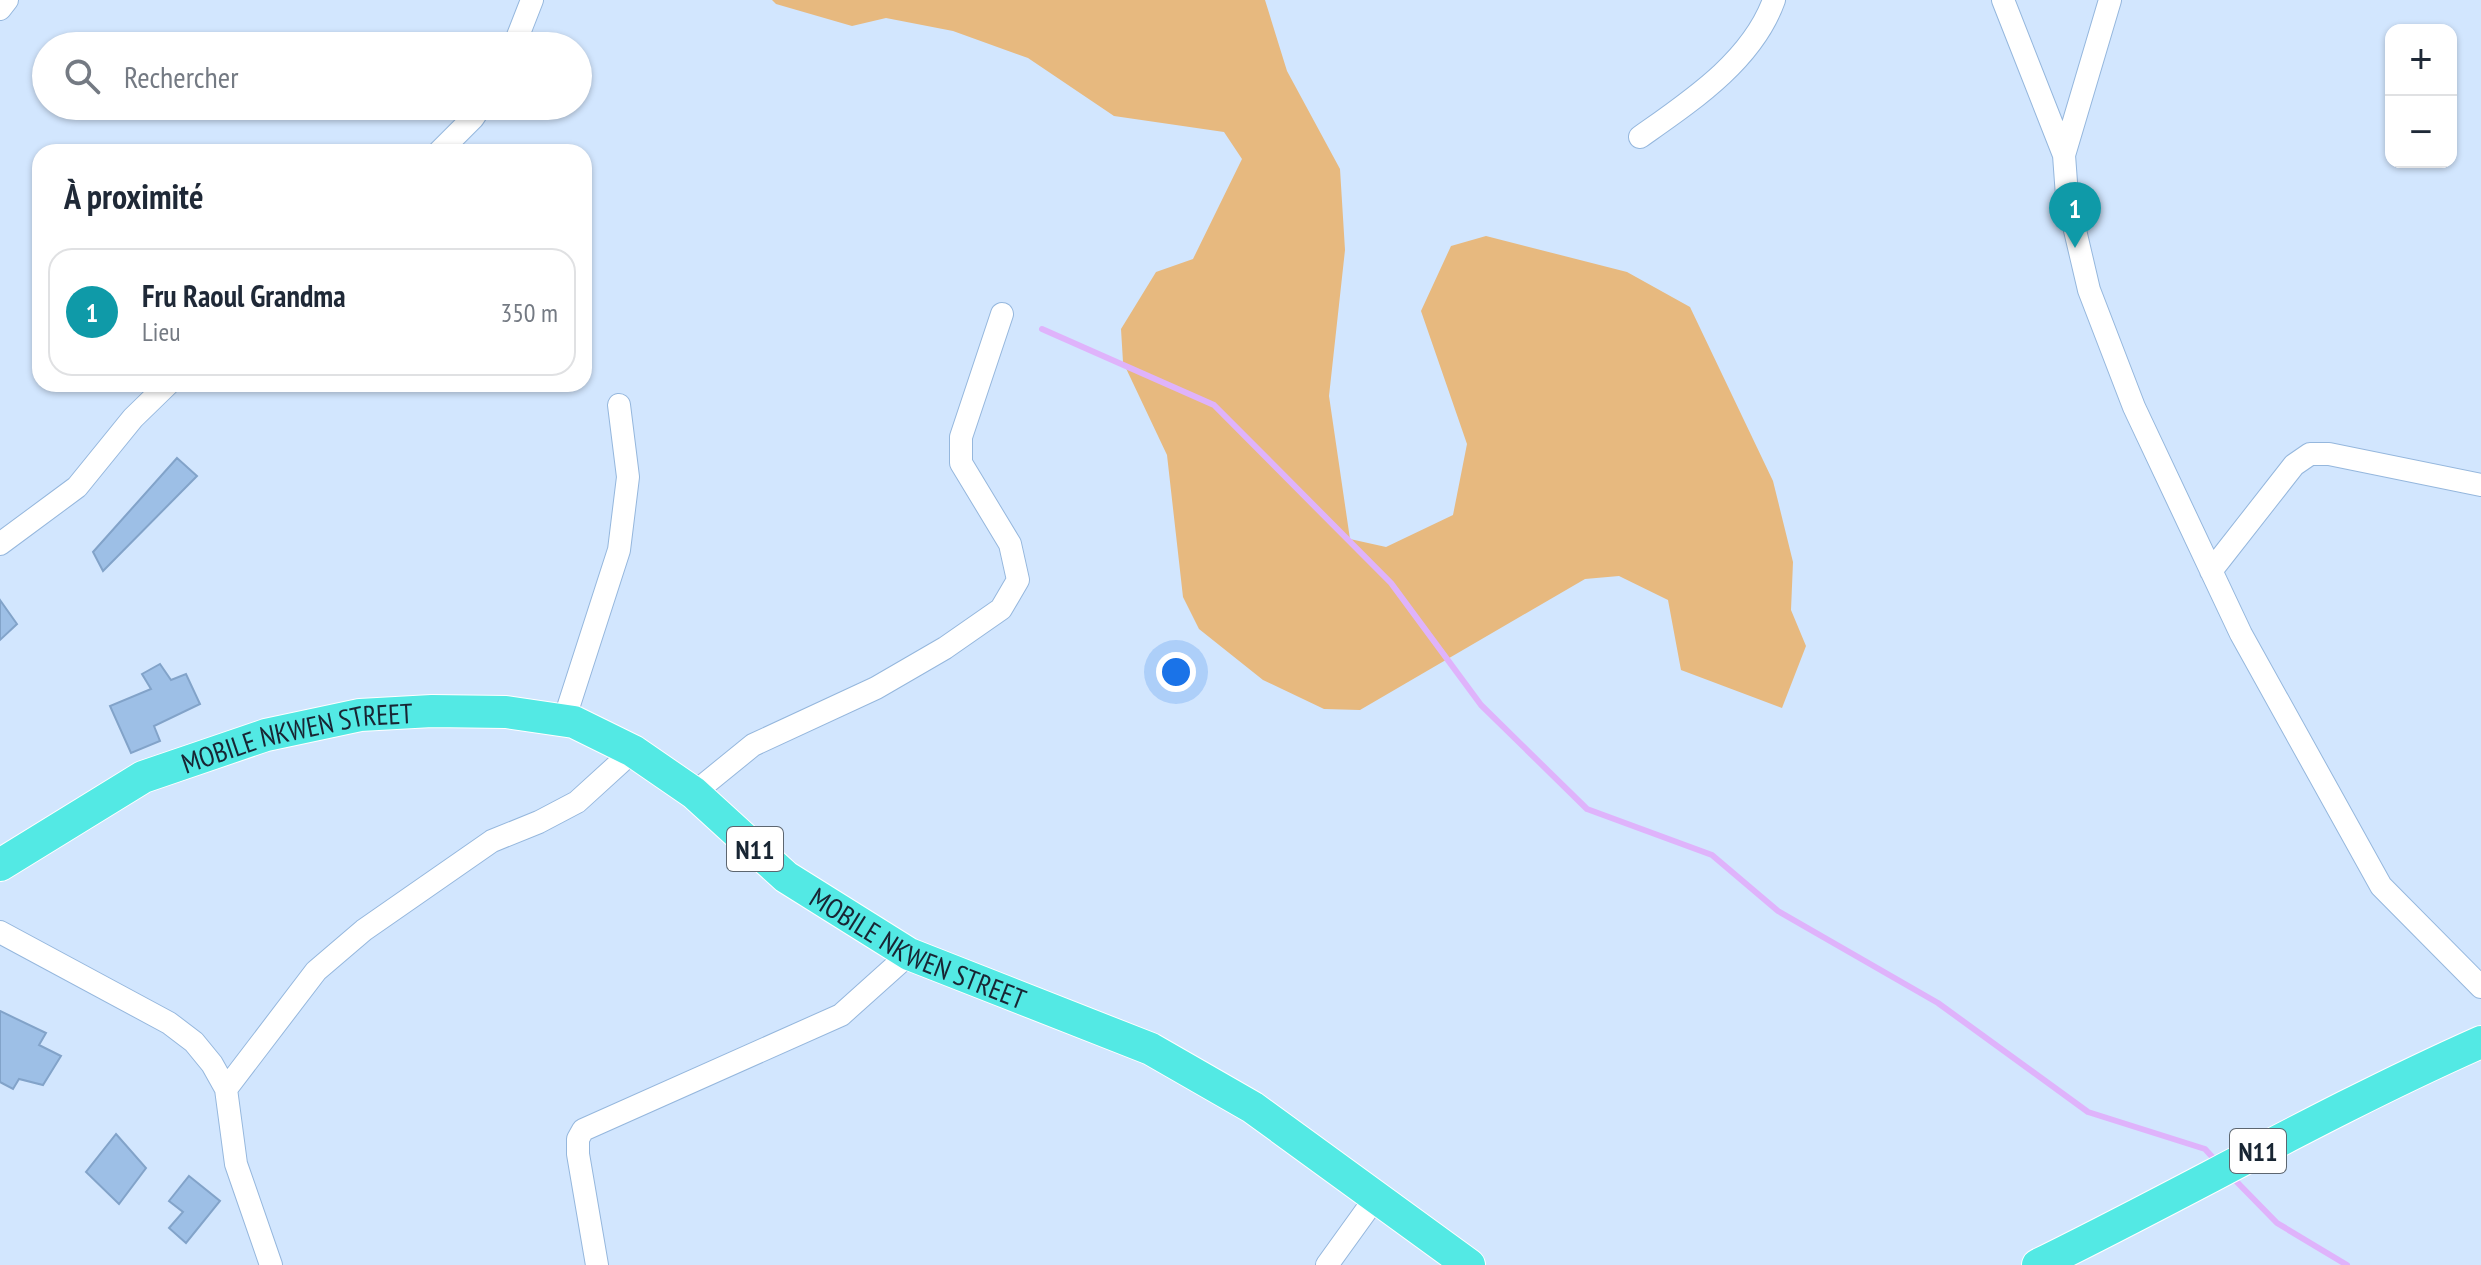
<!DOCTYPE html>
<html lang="fr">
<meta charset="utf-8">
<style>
body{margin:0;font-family:"PT Sans Narrow",sans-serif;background:#f6f6f7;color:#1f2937}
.controls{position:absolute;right:24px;top:24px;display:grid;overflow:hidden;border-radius:16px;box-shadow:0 2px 6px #0004}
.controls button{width:72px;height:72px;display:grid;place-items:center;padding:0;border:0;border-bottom:2px solid #e0e1e3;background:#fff;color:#1f2937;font:40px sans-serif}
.you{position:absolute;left:1176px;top:672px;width:28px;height:28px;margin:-20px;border:6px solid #fff;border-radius:50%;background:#1a73e8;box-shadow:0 0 0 12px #1a73e833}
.badge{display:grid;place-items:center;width:52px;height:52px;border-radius:50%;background:#111827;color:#fff;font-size:26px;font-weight:700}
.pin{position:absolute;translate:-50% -66px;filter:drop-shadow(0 2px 4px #0008)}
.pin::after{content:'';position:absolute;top:42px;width:28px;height:24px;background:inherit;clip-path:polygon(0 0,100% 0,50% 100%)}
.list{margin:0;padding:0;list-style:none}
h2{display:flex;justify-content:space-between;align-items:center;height:104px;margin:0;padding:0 32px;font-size:34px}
h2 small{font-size:26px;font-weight:400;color:#747a83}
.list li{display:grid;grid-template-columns:52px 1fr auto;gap:24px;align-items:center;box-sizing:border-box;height:128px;margin:0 16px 16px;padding:0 16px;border:2px solid #e0e1e3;border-radius:24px}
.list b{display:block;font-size:30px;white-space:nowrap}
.list p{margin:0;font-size:26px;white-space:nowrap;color:#747a83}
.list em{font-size:26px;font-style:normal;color:#747a83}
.icon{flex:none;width:44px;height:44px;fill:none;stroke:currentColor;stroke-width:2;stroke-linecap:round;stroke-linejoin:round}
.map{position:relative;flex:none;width:2481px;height:1265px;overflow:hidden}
.search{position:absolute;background:#fff;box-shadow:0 2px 6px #0004;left:32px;top:32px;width:560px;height:88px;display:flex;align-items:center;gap:20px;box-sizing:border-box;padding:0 28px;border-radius:44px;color:#747a83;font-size:30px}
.panel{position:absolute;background:#fff;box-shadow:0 2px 6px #0004;left:32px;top:144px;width:560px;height:248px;border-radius:24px}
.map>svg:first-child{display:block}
.green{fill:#e7b97f}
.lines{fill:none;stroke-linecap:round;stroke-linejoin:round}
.stream{stroke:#dfb3fb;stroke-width:6}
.building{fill:#9dbfe6;stroke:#82a3c9;stroke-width:2}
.minor-casing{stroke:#95b7dd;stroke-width:24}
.highway-casing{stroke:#fff;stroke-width:34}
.minor{stroke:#fff;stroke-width:22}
.highway{stroke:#53e9e4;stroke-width:32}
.labels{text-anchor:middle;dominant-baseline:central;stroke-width:8;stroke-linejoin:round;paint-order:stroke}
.shield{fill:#fff;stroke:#5d6670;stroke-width:2}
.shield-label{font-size:26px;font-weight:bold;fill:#182533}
.street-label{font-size:28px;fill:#182533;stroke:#fff}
</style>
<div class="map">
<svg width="2481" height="1265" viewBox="0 0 2481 1265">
<rect width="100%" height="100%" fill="#d2e6fe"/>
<path class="green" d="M 772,0 L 1265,0 L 1287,71 L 1340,169 L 1345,250 L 1329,396 L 1350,539 L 1386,547 L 1453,515 L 1467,444 L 1421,311 L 1451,246 L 1486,236 L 1627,272 L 1690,307 L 1773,481 L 1793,562 L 1791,610 L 1806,646 L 1782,708 L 1681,670 L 1668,600 L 1619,576 L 1585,579 L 1360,710 L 1324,709 L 1263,680 L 1199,629 L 1183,597 L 1167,455 L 1123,362 L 1121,329 L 1156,272 L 1193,259 L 1242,159 L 1224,132 L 1114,116 L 1028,58 L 953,31 L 886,18 L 852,26 L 776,4 Z"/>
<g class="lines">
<path class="stream" d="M 1042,329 L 1214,405 L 1391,583 L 1481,705 L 1587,809 L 1712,855 L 1778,911 L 1938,1003 L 2088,1112 L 2205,1149 L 2216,1161
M 2233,1178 L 2277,1223 L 2347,1265"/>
</g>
<path class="building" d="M 177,458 L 197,476 L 103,571 L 93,552 Z
M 0,600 L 17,624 L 0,640 Z
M 160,664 L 171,680 L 186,674 L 200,704 L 154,726 L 160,741 L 131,753 L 110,706 L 151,689 L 142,674 Z
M 0,1011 L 46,1033 L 39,1045 L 61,1056 L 43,1085 L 19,1079 L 13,1089 L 0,1082 Z
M 116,1134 L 146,1168 L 119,1204 L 86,1172 Z
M 189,1176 L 220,1201 L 186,1243 L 169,1228 L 183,1212 L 169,1201 Z"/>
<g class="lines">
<defs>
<path id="minor" d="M 2003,0 L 2064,155
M 2110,0 L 2064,155 L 2067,196 L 2089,290 L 2134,407 L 2241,634 L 2381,886 L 2481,987
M 0,9 L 7,0
M 514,46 L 532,0
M 1640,137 C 1691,101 1752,61 1774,0
M 439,152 L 473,118 L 481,106
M 0,544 L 77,487 L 133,418 L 168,384
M 2211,571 L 2294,465 L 2310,454 L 2329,454 L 2481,485
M 574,722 L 568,708 L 619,550 L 628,477 L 619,405
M 694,793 L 753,745 L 876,688 L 945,648 L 1001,609 L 1018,580 L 1010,544 L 961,463 L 961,437 L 1002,314
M 0,932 L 169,1023 L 194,1042 L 212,1064 L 226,1089 L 236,1164 L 271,1265
M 226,1089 L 316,971 L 364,930 L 492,841 L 539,822 L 577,802 L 633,751
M 597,1265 L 578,1154 L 578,1139 L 583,1130 L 841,1015 L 909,954
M 1327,1265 L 1376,1197"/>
<g id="highway">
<path id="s1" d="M 0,865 L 143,777 L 266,735 L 360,715 L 432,711 L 506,712 L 574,722 L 633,751 L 694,793 L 786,877 L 909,954 L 1151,1049 L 1252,1107 L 1469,1265"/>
<path d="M 2038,1265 C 2187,1192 2330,1109 2481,1042"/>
</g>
</defs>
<use href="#minor" class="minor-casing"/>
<use href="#highway" class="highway-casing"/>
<use href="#minor" class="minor"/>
<use href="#highway" class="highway"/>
</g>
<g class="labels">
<g class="shield">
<rect x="727" y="827" width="56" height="44" rx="6"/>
<rect x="2230" y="1129" width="56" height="44" rx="6"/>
</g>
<g class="shield-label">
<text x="755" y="849">N11</text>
<text x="2258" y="1151">N11</text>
</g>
<g class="street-label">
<text stroke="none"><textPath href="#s1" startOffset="328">MOBILE NKWEN STREET</textPath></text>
<text stroke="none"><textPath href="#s1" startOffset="1024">MOBILE NKWEN STREET</textPath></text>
</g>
</g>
</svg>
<div class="controls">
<button>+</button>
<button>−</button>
</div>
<div class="you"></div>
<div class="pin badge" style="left:2075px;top:248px;background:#0f9aa8">1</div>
<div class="search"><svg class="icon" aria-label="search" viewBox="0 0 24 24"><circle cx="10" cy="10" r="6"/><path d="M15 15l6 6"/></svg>Rechercher</div>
<section class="panel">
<h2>À proximité<small></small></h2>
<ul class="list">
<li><span class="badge" style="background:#0f9aa8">1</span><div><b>Fru Raoul Grandma</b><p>Lieu</p></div><em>350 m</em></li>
</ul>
</section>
</div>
